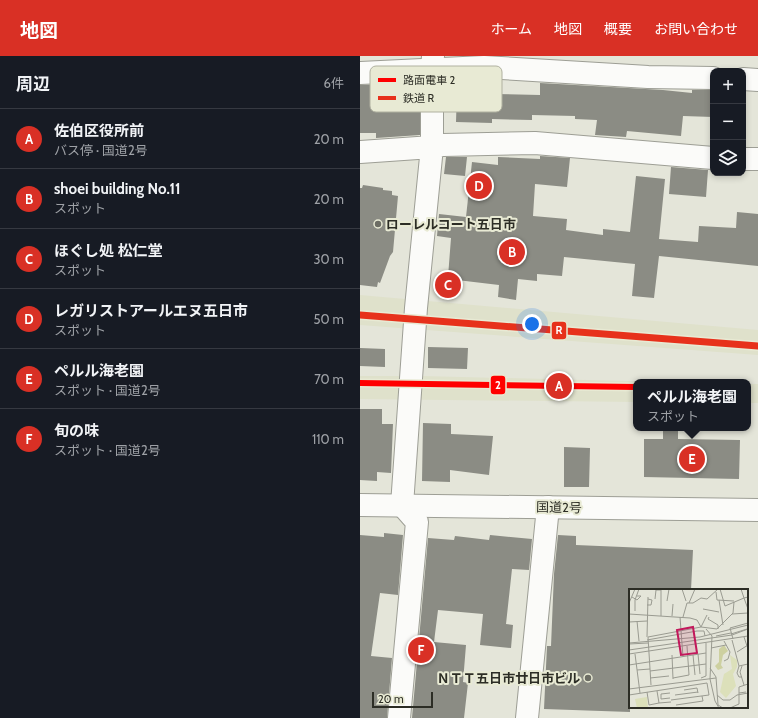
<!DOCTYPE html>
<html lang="ja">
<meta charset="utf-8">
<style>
body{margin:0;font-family:Cabin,"Noto Sans JP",sans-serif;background:#242831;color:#f1f3f6}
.controls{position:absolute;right:12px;top:12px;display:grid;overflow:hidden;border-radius:8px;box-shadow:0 2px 6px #0003}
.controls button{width:36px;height:36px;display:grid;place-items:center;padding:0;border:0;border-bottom:1px solid #363941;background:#171b24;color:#f1f3f6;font:20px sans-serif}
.scale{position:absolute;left:12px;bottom:10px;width:61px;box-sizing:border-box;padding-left:4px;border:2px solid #2c2d25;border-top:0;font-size:11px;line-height:14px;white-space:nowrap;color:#2c2d25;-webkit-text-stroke:3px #e8ead4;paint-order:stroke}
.you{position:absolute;left:172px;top:268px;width:14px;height:14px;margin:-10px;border:3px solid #fff;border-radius:50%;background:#1a73e8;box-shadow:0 0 0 6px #1a73e833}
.badge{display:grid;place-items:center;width:26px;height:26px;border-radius:50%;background:#d93025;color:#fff;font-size:13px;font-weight:700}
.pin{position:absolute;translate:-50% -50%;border:2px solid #fff;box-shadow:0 1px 4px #0006}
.popup{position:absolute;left:273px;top:323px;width:118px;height:52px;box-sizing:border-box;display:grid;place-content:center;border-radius:8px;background:#171b24;filter:drop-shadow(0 1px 3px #0005);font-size:13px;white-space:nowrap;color:#9ea1a6}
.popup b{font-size:15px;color:#f1f3f6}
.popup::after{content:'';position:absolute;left:50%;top:100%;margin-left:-8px;border:8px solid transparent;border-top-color:#171b24}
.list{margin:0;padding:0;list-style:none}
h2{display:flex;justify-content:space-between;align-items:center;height:52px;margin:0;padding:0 16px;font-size:17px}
h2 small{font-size:13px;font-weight:400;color:#9ea1a6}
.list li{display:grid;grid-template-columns:26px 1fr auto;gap:12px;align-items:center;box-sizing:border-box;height:60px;padding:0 16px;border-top:1px solid #363941}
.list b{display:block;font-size:15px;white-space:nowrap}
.list p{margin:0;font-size:13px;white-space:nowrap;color:#9ea1a6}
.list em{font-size:13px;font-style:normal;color:#9ea1a6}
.icon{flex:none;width:22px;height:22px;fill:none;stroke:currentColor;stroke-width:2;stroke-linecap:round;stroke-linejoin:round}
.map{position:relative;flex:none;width:398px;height:662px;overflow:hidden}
header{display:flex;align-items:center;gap:24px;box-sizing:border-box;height:56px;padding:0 20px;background:#d93025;color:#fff}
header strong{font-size:19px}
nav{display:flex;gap:22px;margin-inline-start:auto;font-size:14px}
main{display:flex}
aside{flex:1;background:#171b24}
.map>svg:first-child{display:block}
.built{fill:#dfe1cb}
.building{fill:#8b8c84}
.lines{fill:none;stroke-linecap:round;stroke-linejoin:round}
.street-casing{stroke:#9d9e95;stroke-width:24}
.secondary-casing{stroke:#9d9e95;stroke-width:24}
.highway-casing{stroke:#9d9e95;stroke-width:24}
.street{stroke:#fbfbf9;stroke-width:22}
.secondary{stroke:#fbfbf9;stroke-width:22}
.highway{stroke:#fbfbf9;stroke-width:22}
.rail-1-casing{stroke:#e8ead4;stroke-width:10}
.rail-1{stroke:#e7311b;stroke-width:7}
.tram-1-casing{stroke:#e8ead4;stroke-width:9}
.tram-1{stroke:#f00;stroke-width:6}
.poi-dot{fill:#6c6d64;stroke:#e8ead4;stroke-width:1.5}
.labels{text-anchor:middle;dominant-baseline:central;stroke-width:4;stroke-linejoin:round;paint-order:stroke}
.poi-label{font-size:13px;font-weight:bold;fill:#2c2d25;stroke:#e8ead4;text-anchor:start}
.street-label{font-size:13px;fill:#2c2d25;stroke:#e8ead4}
.inset-road{fill:none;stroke:#9a9b91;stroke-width:1}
.view{fill:#c2185b;fill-opacity:0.15;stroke:#c2185b;stroke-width:2}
.inset-edge{fill:none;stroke:#2c2d25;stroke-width:2}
.key{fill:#e8ead4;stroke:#b0b1a0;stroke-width:1}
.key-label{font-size:11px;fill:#2c2d25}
.line-badge{stroke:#e8ead4;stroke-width:1.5}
.badge-label{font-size:11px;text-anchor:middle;font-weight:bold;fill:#fff}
</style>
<header>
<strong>地図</strong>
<nav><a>ホーム</a><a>地図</a><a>概要</a><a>お問い合わせ</a></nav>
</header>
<main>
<aside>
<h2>周辺<small>6件</small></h2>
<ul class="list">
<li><span class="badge">A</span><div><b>佐伯区役所前</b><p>バス停 · 国道2号</p></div><em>20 m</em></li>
<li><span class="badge">B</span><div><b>shoei building No.11</b><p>スポット</p></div><em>20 m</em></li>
<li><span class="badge">C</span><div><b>ほぐし処 松仁堂</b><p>スポット</p></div><em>30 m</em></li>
<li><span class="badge">D</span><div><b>レガリストアールエヌ五日市</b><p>スポット</p></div><em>50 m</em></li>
<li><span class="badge">E</span><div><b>ペルル海老園</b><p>スポット · 国道2号</p></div><em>70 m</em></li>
<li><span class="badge">F</span><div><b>旬の味</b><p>スポット · 国道2号</p></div><em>110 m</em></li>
</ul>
</aside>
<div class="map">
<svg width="398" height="662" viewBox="0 0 398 662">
<rect width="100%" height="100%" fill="#e4e5d9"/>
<path class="built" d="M 0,239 L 398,274 L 398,299 L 0,269 Z
M 0,320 L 62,320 L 306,326 L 276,326 L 276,346 L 0,343 Z
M 388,328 L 398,328 L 398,347 L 388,347 Z"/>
<path class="building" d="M 60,27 L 60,79 L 16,82 L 16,77 L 0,77 L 0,29 Z
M 180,27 L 303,34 L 332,37 L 332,34 L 353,34 L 353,61 L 323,60 L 321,80 L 267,75 L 266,81 L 235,79 L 237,64 L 215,63 L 215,60 L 172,59 L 172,64 L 132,63 L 132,67 L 96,66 L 97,33 L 133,34 L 133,38 L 180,39 Z
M 180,100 L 210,102 L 207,131 L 175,128 L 173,160 L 207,163 L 206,174 L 243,179 L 243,173 L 270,176 L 276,120 L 305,123 L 299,183 L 338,186 L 339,170 L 376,172 L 377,156 L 398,158 L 398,210 L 299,200 L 294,242 L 272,240 L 275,208 L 204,201 L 202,220 L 177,218 L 177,225 L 158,223 L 156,244 L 138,241 L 139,229 L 97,224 L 96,238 L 78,237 L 79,220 L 88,221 L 91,182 L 77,180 L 79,158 L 106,161 L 112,106 L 138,109 L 138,101 L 180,103 Z
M 86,101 L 107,101 L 105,120 L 84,118 Z
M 311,111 L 348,114 L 346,141 L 309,138 Z
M 3,129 L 23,132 L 23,134 L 32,135 L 32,139 L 38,140 L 33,196 L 30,200 L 20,227 L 18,226 L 17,231 L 0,229 L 0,132 L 2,132 Z
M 68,291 L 108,292 L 107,313 L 68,312 Z
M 0,292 L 25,293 L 25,311 L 0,310 Z
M 0,353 L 22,353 L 22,368 L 33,368 L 31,417 L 17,416 L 17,425 L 0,424 Z
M 63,367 L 91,368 L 91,378 L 133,380 L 129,419 L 90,414 L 90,426 L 62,425 Z
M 303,372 L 318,372 L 318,383 L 380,384 L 379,423 L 284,421 L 284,383 L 303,383 Z
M 204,391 L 230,392 L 229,431 L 204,431 Z
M 24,477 L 43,479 L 38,539 L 20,537 L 11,600 L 32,602 L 27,662 L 0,662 L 0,479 L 24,481 Z
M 130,479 L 172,483 L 169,514 L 152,513 L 146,568 L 153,569 L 151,592 L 120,589 L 123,558 L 78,554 L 74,586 L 106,589 L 103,626 L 108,627 L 104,662 L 52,662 L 68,482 L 94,484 L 95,480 L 129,484 Z
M 198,479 L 216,480 L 216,489 L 333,494 L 331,534 L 270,534 L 270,656 L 184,653 L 187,590 L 191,590 L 194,518 Z"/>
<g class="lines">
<defs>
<path id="street" d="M 0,96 L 72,91 L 83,89 L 175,87 L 353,102
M 383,103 L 398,103
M 39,662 L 57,466 L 42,449 L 56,252 L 72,91 L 72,14 L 73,0
M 167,662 L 188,451"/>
<path id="secondary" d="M 0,17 L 124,11 L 288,21 L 353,22
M 383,23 L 398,24"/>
<path id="highway" d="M 0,449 L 398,454"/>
</defs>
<use href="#street" class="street-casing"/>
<use href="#secondary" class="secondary-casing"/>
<use href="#highway" class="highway-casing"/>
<use href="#street" class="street"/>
<use href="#secondary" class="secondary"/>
<use href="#highway" class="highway"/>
<defs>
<path id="rail-1" d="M 0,259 L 398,290"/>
</defs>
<use href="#rail-1" class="rail-1-casing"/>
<use href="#rail-1" class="rail-1"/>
<defs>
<path id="tram-1" d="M 0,327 L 276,331"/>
</defs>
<use href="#tram-1" class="tram-1-casing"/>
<use href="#tram-1" class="tram-1"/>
</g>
<g class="poi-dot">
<circle cx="18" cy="168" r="4"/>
<circle cx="228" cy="622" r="4"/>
</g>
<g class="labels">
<g class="poi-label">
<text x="26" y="168">ローレルコート五日市</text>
<text x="220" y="622" text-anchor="end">ＮＴＴ五日市廿日市ビル</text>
</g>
<g class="street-label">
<text transform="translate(199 451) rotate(1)">国道2号</text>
</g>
</g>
<g transform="translate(269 533)">
<rect width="119" height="119" fill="#e4e5d9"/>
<path d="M 101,66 L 108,71 L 108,78 L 104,85 L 107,97 L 97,109 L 91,103 L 95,85 L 103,80 ZM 18,108 L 19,119 L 8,119 L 6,110 Z" fill="#dce0ba"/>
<path d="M 95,56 L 99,62 L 94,66 L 92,76 L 94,79 L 89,81 L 86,77 L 90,73 L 90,60 Z" fill="#cdd0a0"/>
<path class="inset-road" d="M 53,0 L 57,12M 91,0 L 96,17 L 115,9 L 112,0M 87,3 L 88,11 L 105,12M 3,8 L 8,11 L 12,7 L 8,7M 119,8 L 115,9 L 119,20M 26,10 L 27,1 L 32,1M 90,11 L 94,36M 38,12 L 40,0M 0,14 L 6,0M 60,14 L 66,0M 18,16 L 22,16 L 23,11 L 19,10M 74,20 L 90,23M 6,22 L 6,11 L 10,0M 0,25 L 61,29 L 68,31 L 72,38M 103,25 L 119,24M 32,27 L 32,0M 43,27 L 44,15M 51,28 L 54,68M 54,28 L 58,14 L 64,14 L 72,9 L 78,10 L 89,0M 80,28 L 79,30 L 89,36 L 89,40M 8,32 L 10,52M 0,33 L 18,32M 72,38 L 78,26M 77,40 L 83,47 L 81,90 L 86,112 L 90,119M 102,45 L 118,40M 87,47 L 102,44M 18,48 L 19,8M 115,48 L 119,60M 104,50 L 101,39 L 119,34M 18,51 L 68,42 L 75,42 L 76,47M 103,51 L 110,77 L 119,75M 0,54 L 71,48 L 119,36M 0,55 L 19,54M 82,59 L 97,56M 0,61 L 103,46 L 119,40M 108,63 L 119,56M 0,65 L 119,47M 6,65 L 11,104M 69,65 L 71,85M 43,66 L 44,90M 64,66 L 66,86M 95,72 L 99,70 L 101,63 L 95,52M 0,76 L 77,64M 110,77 L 108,84 L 110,88 L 113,88M 113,77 L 111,83 L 115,96M 81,79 L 87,88 L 89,116 L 94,119M 8,81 L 21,80M 21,82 L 77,75M 21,89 L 40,87M 44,89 L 60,86 L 58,57M 72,89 L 77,87 L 77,54M 22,96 L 19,48 L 72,38 L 88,40 L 104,24 L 105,13M 0,100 L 87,89M 55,101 L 68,99 L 69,104M 18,103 L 20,116 L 30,114 L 28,102M 41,104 L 32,105 L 32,110 L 41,109M 110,104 L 110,98 L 119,95M 0,106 L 78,94M 46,106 L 69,103M 88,106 L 94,111 L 101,111 L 108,106 L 119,104M 42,111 L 80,106 L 78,94M 30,114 L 42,113M 47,116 L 74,112 L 73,107M 101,119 L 110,115 L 110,104 L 117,103"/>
<path class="view" d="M 64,38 L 68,64 L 52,66 L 48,41 Z"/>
<rect width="119" height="119" class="inset-edge"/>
</g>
<rect x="10" y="10" width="132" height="46" rx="6" class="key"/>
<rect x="18" y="22" width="18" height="4" fill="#f00"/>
<rect x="18" y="40" width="18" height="4" fill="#e7311b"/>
<g class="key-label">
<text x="43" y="28">路面電車 2</text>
<text x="43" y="46">鉄道 R</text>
</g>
<g class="line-badge">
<rect x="191" y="265" width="16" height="19" rx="4" fill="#e7311b"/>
<rect x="130" y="319" width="16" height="20" rx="4" fill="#f00"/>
</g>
<g class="badge-label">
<text x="199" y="278">R</text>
<text x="138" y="333">2</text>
</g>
</svg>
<div class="controls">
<button>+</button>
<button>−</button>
<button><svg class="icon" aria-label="layers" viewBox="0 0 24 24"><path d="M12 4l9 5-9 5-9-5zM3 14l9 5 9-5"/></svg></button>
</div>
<div class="scale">20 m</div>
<div class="you"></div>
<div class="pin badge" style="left:199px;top:330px">A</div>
<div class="pin badge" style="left:152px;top:196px">B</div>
<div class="pin badge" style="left:88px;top:229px">C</div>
<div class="pin badge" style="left:119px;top:130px">D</div>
<div class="pin badge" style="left:332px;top:403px">E</div>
<div class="popup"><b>ペルル海老園</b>スポット</div>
<div class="pin badge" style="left:61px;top:594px">F</div>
</div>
</main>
